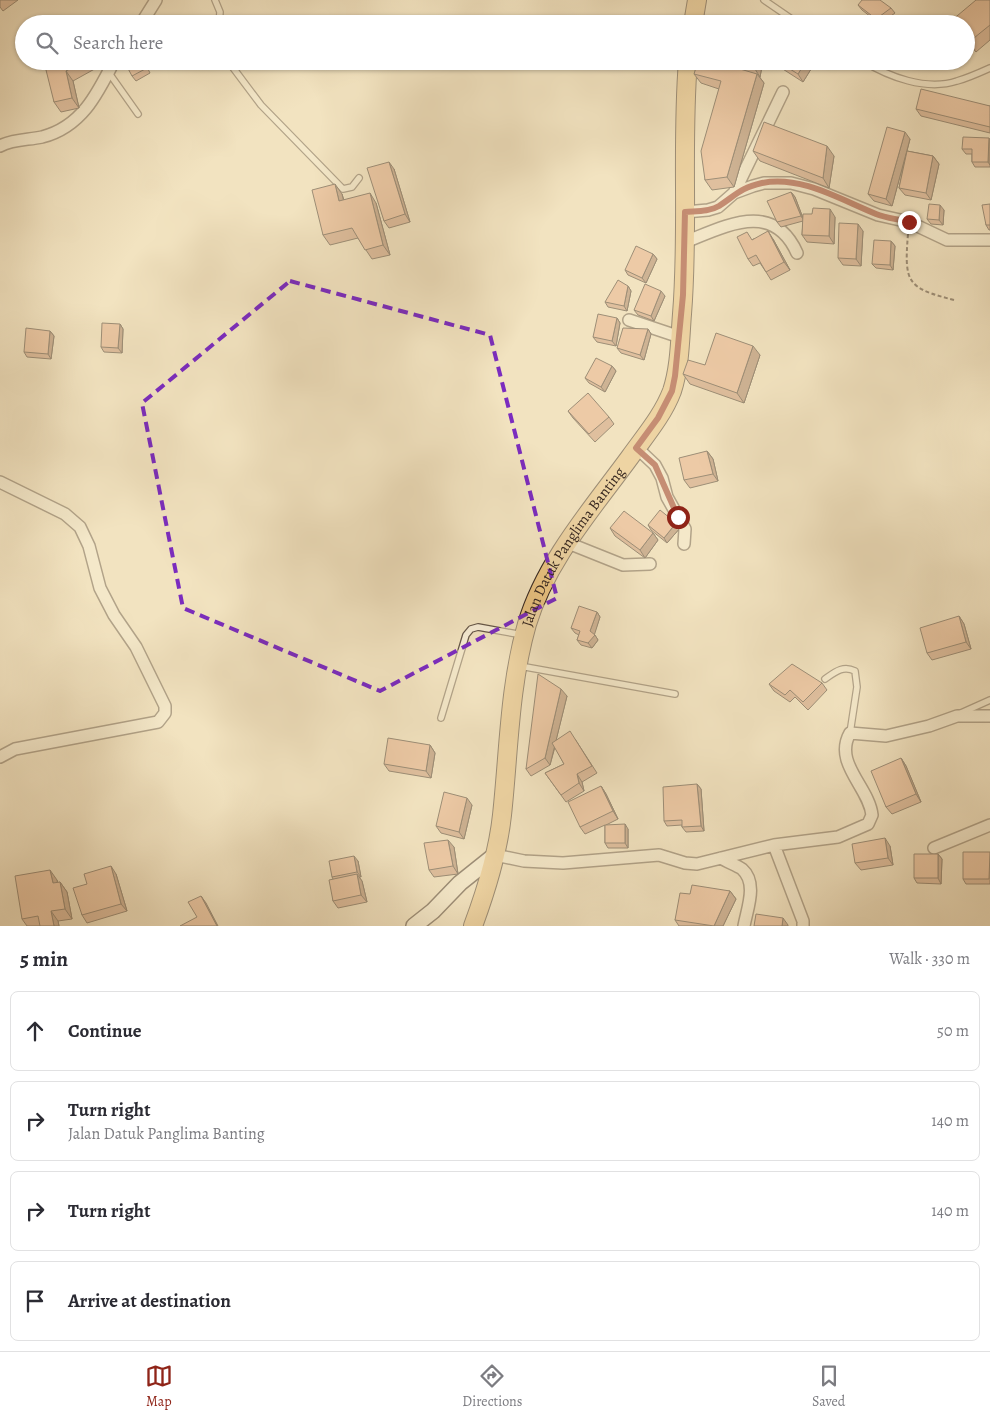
<!DOCTYPE html>
<meta charset="utf-8">
<style>
body{margin:0;font-family:Alegreya,serif;background:#f2f2f3;color:#2b2b33}
.stop{position:absolute;width:15px;height:15px;margin:-11px;border:4px solid #8f2418;border-radius:50%;background:#fff}
.stop.end{background:#8f2418;border-color:#fff;box-shadow:0 1px 5px #0008}
.list{margin:0;padding:0;list-style:none}
h2{display:flex;justify-content:space-between;align-items:center;height:65px;margin:0;padding:0 20px;font-size:21px}
h2 small{font-size:16px;font-weight:400;color:#7c7c81}
.list li{display:grid;grid-template-columns:32px 1fr auto;gap:15px;align-items:center;box-sizing:border-box;height:80px;margin:0 10px 10px;padding:0 10px;border:1px solid #e1e1e2;border-radius:8px}
.list b{display:block;font-size:19px;white-space:nowrap}
.list p{margin:0;font-size:16px;white-space:nowrap;color:#7c7c81}
.list em{font-size:16px;font-style:normal;color:#7c7c81}
.icon{flex:none;width:28px;height:28px;fill:none;stroke:currentColor;stroke-width:2;stroke-linecap:round;stroke-linejoin:round}
.map{position:relative;flex:none;width:990px;height:926px;overflow:hidden}
.search{position:absolute;background:#fff;box-shadow:0 1px 4px #0004;left:15px;right:15px;top:15px;height:55px;display:flex;align-items:center;gap:12px;box-sizing:border-box;padding:0 18px;border-radius:28px;color:#7c7c81;font-size:19px}
.sheet{height:425px;background:#fff}
nav{display:flex;justify-content:space-around;align-items:center;box-sizing:border-box;height:70px;border-top:1px solid #e1e1e2;background:#fff;font-size:14px;color:#7c7c81}
nav a{display:grid;justify-items:center;gap:2px}
nav .on{color:#8f2418}
.map>svg:first-child{display:block}
.lines{fill:none;stroke-linecap:round;stroke-linejoin:round}
.lane-casing{stroke:#655648;stroke-width:8}
.street-casing{stroke:#655648;stroke-width:14}
.secondary-casing{stroke:#362720;stroke-width:18}
.primary-casing{stroke:#362720;stroke-width:20}
.path{stroke:#362720;stroke-width:2;stroke-dasharray:4 2.5;stroke-linecap:butt}
.lane{stroke:#f7edd6;stroke-width:5.5}
.street{stroke:#f7edd6;stroke-width:11}
.secondary{stroke:#f7edd6;stroke-width:15}
.primary{stroke:#e9c280;stroke-width:18}
.wall{fill:#c79375;stroke:#362720}
.shaded-wall{fill:#a2785f;stroke:#362720}
.building{fill:#e7ab88;stroke:#362720}
.route{stroke:#8f2418;stroke-width:6}
.marked{fill:none;stroke:#7b2cbf;stroke-width:4;stroke-dasharray:10 6;stroke-linejoin:round}
.labels{text-anchor:middle;dominant-baseline:central;stroke-width:5;stroke-linejoin:round;paint-order:stroke}
.street-label{font-size:15px;fill:#362720;stroke:#f7edd6}
</style>
<div class="map">
<svg width="990" height="926" viewBox="0 0 990 926">
<rect width="100%" height="100%" fill="#f2e3c0"/>
<filter id="stains"><feTurbulence type="fractalNoise" baseFrequency=".004" numOctaves="4"/><feColorMatrix values="0 0 0 0 .2 0 0 0 0 .09 0 0 0 0 .02 0 0 0 .5 -.17"/></filter>
<radialGradient id="worn" r=".72"><stop offset=".6" stop-color="#630" stop-opacity="0"/><stop offset="1" stop-color="#630" stop-opacity=".3"/></radialGradient>
<g class="lines">
<defs>
<path id="lane" d="M 215,0 L 220,12 L 219,24
M 764,0 L 799,24
M 228,61 L 261,105 L 343,189 L 352,187 L 359,178
M 863,61 C 889,77 926,91 957,81 C 968,78 979,73 990,68
M 109,73 L 138,114
M 520,666 L 675,694
M 825,679 C 835,672 843,665 855,671 L 857,687 L 850,733
M 961,713 L 990,700
M 441,718 L 466,635 L 471,629 L 478,627 L 523,635"/>
<path id="street" d="M 141,24 L 156,0
M 0,146 C 13,139 28,140 42,137 C 81,127 97,95 114,61
M 734,193 L 783,92
M 685,212 L 708,210 L 718,207 L 734,193 L 753,186 L 764,183 L 791,183 L 814,189 L 878,215 L 909,222 L 947,240 L 990,240
M 685,242 C 724,227 773,199 797,253
M 629,320 L 680,337
M 637,448 L 655,465 L 662,478 L 667,497 L 685,529 L 684,544
M 0,482 L 65,514 L 80,527 L 89,546 L 100,588 L 114,615 L 136,647 L 165,706 L 165,713 L 158,722 L 15,749 L 0,757
M 568,543 L 623,565 L 650,564
M 774,845 L 803,921 L 803,926
M 934,848 L 990,825
M 495,855 L 524,861 L 563,863 L 659,855 L 685,863 L 697,864 L 774,845 L 838,837 L 868,824 L 872,815 C 869,787 833,763 850,733 L 886,736 L 929,726 L 957,716 L 990,716
M 721,858 C 727,862 736,865 742,869 C 758,883 747,909 744,926"/>
<path id="secondary" d="M 414,926 L 433,911 L 460,883 L 495,855"/>
<g id="primary">
<path d="M 693,24 L 697,0"/>
<path id="s1" d="M 473,926 C 486,891 498,853 502,815 C 509,751 509,687 527,624 C 546,561 592,509 630,457 C 645,436 663,415 672,391 C 680,367 680,339 682,314 C 689,230 681,145 688,61"/>
</g>
</defs>
<use href="#lane" class="lane-casing"/>
<use href="#street" class="street-casing"/>
<use href="#secondary" class="secondary-casing"/>
<use href="#primary" class="primary-casing"/>
<path class="path" d="M 908,234 C 904,283 907,288 954,300"/>
<use href="#lane" class="lane"/>
<use href="#street" class="street"/>
<use href="#secondary" class="secondary"/>
<use href="#primary" class="primary"/>
</g>
<path class="wall" d="M 0,0 L 18,0 L 3,11 L 0,7 Z
M 990,0 L 990,40 L 976,52 L 966,40 L 966,24 Z
M 858,5 L 891,8 L 895,13 L 880,24 L 862,10 Z
M 52,61 L 109,61 L 73,81 L 79,108 L 61,112 L 54,102 Z
M 144,61 L 150,73 L 136,81 L 132,76 Z
M 732,61 L 763,61 L 760,77 L 759,76 L 764,83 L 734,187 L 712,190 L 705,180 L 719,89 L 701,83 L 694,74 L 733,67 L 731,64 Z
M 773,61 L 816,61 L 803,82 L 775,64 Z
M 990,106 L 990,133 L 921,116 L 916,109 Z
M 910,139 L 907,151 L 933,156 L 939,164 L 931,200 L 905,195 L 899,188 L 906,154 L 892,206 L 874,201 L 868,194 Z
M 990,140 L 990,167 L 975,167 L 972,162 L 972,154 L 966,154 L 962,149 Z
M 753,151 L 834,156 L 829,188 L 760,161 Z
M 394,169 L 410,222 L 389,228 L 384,221 Z
M 791,192 L 795,197 L 803,218 L 835,217 L 834,244 L 807,242 L 802,235 L 803,221 L 781,227 L 777,222 Z
M 342,194 L 344,200 L 376,203 L 390,255 L 372,259 L 358,238 L 330,245 L 323,235 Z
M 990,204 L 990,230 L 989,230 L 986,225 Z
M 944,210 L 943,225 L 931,224 L 927,219 Z
M 863,231 L 861,266 L 843,265 L 838,258 Z
M 753,239 L 773,239 L 790,270 L 771,280 L 766,272 L 760,263 L 753,266 L 748,259 Z
M 891,241 L 895,246 L 893,270 L 876,268 L 872,264 Z
M 653,254 L 657,259 L 646,283 L 628,275 L 625,270 Z
M 628,286 L 631,291 L 627,311 L 608,307 L 605,302 Z
M 665,296 L 654,321 L 638,315 L 634,310 Z
M 617,318 L 620,323 L 616,346 L 597,342 L 593,337 Z
M 120,324 L 123,329 L 122,353 L 104,352 L 101,347 Z
M 648,329 L 651,334 L 644,360 L 621,353 L 617,348 Z
M 50,331 L 54,336 L 51,359 L 27,357 L 24,352 Z
M 760,355 L 744,403 L 690,384 L 683,374 L 705,365 Z
M 612,366 L 616,371 L 605,392 L 589,383 L 585,378 Z
M 568,411 L 609,417 L 614,424 L 595,442 L 573,418 Z
M 707,451 L 713,459 L 718,481 L 690,488 L 684,480 Z
M 648,525 L 680,528 L 667,543 L 651,530 Z
M 610,528 L 653,533 L 658,540 L 645,558 L 615,536 Z
M 597,612 L 600,617 L 594,634 L 598,640 L 592,648 L 581,645 L 577,640 L 579,635 L 575,633 L 571,628 Z
M 959,616 L 964,624 L 971,649 L 932,660 L 927,653 Z
M 822,683 L 827,690 L 808,710 L 795,697 L 790,702 L 774,691 L 769,684 Z
M 567,696 L 556,740 L 575,739 L 597,773 L 582,782 L 584,791 L 566,802 L 545,773 L 564,764 L 555,747 L 550,765 L 531,776 L 526,769 Z
M 430,745 L 435,753 L 431,778 L 389,771 L 384,764 Z
M 901,758 L 906,766 L 921,802 L 892,814 L 886,807 Z
M 697,784 L 701,789 L 704,831 L 686,832 L 682,827 L 682,825 L 667,826 L 664,821 Z
M 601,786 L 606,794 L 618,819 L 606,825 L 628,829 L 628,848 L 608,848 L 605,843 L 605,825 L 585,834 L 580,827 Z
M 472,805 L 464,839 L 441,833 L 436,826 Z
M 890,846 L 893,865 L 861,870 L 855,863 Z
M 454,847 L 458,874 L 434,877 L 429,870 Z
M 990,853 L 990,884 L 966,884 L 963,879 Z
M 938,854 L 942,859 L 941,884 L 917,883 L 914,878 Z
M 358,861 L 361,877 L 359,877 L 362,881 L 367,902 L 338,908 L 333,901 L 333,879 L 332,877 Z
M 116,874 L 127,911 L 87,923 L 82,915 L 87,884 Z
M 57,880 L 58,883 L 60,882 L 67,892 L 72,919 L 58,921 L 59,926 L 27,926 L 22,919 Z
M 730,891 L 736,899 L 723,926 L 679,926 L 675,920 L 690,894 Z"/>
<path class="shaded-wall" d="M 757,61 L 763,61 L 760,77 L 755,69 Z
M 806,61 L 816,61 L 803,82 L 798,74 Z
M 66,71 L 73,81 L 79,108 L 72,98 Z
M 757,74 L 764,83 L 734,187 L 727,177 Z
M 905,132 L 910,139 L 892,206 L 886,199 Z
M 989,138 L 990,140 L 990,165 L 988,162 Z
M 827,146 L 834,156 L 829,188 L 823,178 Z
M 933,156 L 939,164 L 931,200 L 926,193 Z
M 389,162 L 394,169 L 410,222 L 405,214 Z
M 335,184 L 342,194 L 346,211 L 339,201 Z
M 791,192 L 795,197 L 804,221 L 801,216 Z
M 370,193 L 376,203 L 390,255 L 383,245 Z
M 940,205 L 944,210 L 943,225 L 939,220 Z
M 830,209 L 835,217 L 834,244 L 829,236 Z
M 858,224 L 863,231 L 861,266 L 856,259 Z
M 768,231 L 773,239 L 790,270 L 784,262 Z
M 891,241 L 895,246 L 893,270 L 890,265 Z
M 653,254 L 657,259 L 646,283 L 642,278 Z
M 628,286 L 631,291 L 627,311 L 624,306 Z
M 661,291 L 665,296 L 654,321 L 651,316 Z
M 617,318 L 620,323 L 616,346 L 612,341 Z
M 120,324 L 123,329 L 122,353 L 118,348 Z
M 648,329 L 651,334 L 644,360 L 640,355 Z
M 50,331 L 54,336 L 51,359 L 48,354 Z
M 753,346 L 760,355 L 744,403 L 737,393 Z
M 612,366 L 616,371 L 605,392 L 601,387 Z
M 707,451 L 713,459 L 718,481 L 713,474 Z
M 676,523 L 680,528 L 667,543 L 664,538 Z
M 653,533 L 658,540 L 645,558 L 640,550 Z
M 597,612 L 600,617 L 594,636 L 595,635 L 598,640 L 592,648 L 588,643 L 590,631 Z
M 959,616 L 964,624 L 971,649 L 966,642 Z
M 561,689 L 567,696 L 550,765 L 545,758 Z
M 430,745 L 435,753 L 431,778 L 426,771 Z
M 901,758 L 906,766 L 921,802 L 916,794 Z
M 577,774 L 582,782 L 584,791 L 579,783 Z
M 697,784 L 701,789 L 704,831 L 701,826 Z
M 601,786 L 606,794 L 618,819 L 613,811 Z
M 467,798 L 472,805 L 464,839 L 459,832 Z
M 625,824 L 628,829 L 628,848 L 625,843 Z
M 885,838 L 890,846 L 893,865 L 888,858 Z
M 448,840 L 454,847 L 458,874 L 453,866 Z
M 938,854 L 942,859 L 941,884 L 938,878 Z
M 354,856 L 358,861 L 361,877 L 357,872 Z
M 111,866 L 116,874 L 127,911 L 121,904 Z
M 50,870 L 57,880 L 59,893 L 53,883 Z
M 357,874 L 362,881 L 367,902 L 361,895 Z
M 60,882 L 67,892 L 72,919 L 65,909 Z
M 730,891 L 736,899 L 723,926 L 714,926 Z
M 201,896 L 206,903 L 218,926 L 217,926 Z
M 51,911 L 58,921 L 59,926 L 54,926 Z
M 783,918 L 788,925 L 788,926 L 782,926 Z"/>
<path class="building" d="M 862,0 L 880,0 L 891,8 L 876,19 L 858,5 Z
M 976,0 L 990,0 L 990,25 L 969,42 L 966,39 L 966,24 L 953,24 L 951,21 Z
M 742,16 L 765,21 L 765,24 L 740,24 Z
M 52,61 L 84,61 L 66,71 L 72,98 L 54,102 L 45,66 Z
M 124,61 L 143,61 L 147,68 L 132,76 Z
M 698,61 L 713,61 L 757,74 L 727,177 L 705,180 L 701,151 L 721,81 L 694,74 Z
M 732,61 L 757,61 L 755,69 L 731,64 Z
M 777,61 L 806,61 L 798,74 Z
M 921,89 L 990,106 L 990,127 L 916,109 Z
M 764,122 L 827,146 L 823,178 L 753,151 Z
M 887,127 L 905,132 L 886,199 L 868,194 Z
M 963,137 L 989,138 L 988,162 L 972,162 L 972,149 L 962,149 Z
M 907,151 L 933,156 L 926,193 L 899,188 Z
M 389,162 L 405,214 L 384,221 L 367,168 Z
M 335,184 L 339,201 L 370,193 L 383,245 L 365,250 L 352,228 L 323,235 L 312,190 Z
M 791,192 L 801,216 L 777,222 L 767,201 Z
M 929,204 L 940,205 L 939,220 L 927,219 Z
M 990,204 L 990,225 L 986,225 L 982,205 Z
M 813,208 L 830,209 L 829,236 L 802,235 L 803,214 L 812,214 Z
M 839,223 L 858,224 L 856,259 L 838,258 Z
M 768,231 L 784,262 L 766,272 L 756,255 L 748,259 L 737,237 L 747,232 L 752,240 Z
M 874,240 L 891,241 L 890,265 L 872,264 Z
M 636,246 L 653,254 L 642,278 L 625,270 Z
M 618,280 L 628,286 L 624,306 L 605,302 Z
M 645,284 L 661,291 L 651,316 L 634,310 Z
M 598,314 L 617,318 L 612,341 L 593,337 Z
M 102,323 L 120,324 L 118,348 L 101,347 Z
M 26,328 L 50,331 L 48,354 L 24,352 Z
M 623,328 L 648,329 L 640,355 L 617,348 Z
M 716,333 L 753,346 L 737,393 L 683,374 L 688,360 L 705,365 Z
M 596,358 L 612,366 L 601,387 L 585,378 Z
M 588,393 L 609,417 L 589,434 L 568,411 Z
M 707,451 L 713,474 L 684,480 L 679,458 Z
M 660,510 L 676,523 L 664,538 L 648,525 Z
M 624,511 L 653,533 L 640,550 L 610,528 Z
M 579,606 L 597,612 L 590,631 L 595,635 L 588,643 L 577,640 L 580,631 L 571,628 Z
M 959,616 L 966,642 L 927,653 L 920,628 Z
M 792,664 L 822,683 L 803,702 L 790,690 L 785,695 L 769,684 Z
M 538,674 L 561,689 L 545,758 L 526,769 Z
M 570,731 L 592,766 L 577,774 L 579,783 L 561,795 L 545,773 L 564,764 L 552,743 Z
M 388,738 L 430,745 L 426,771 L 384,764 Z
M 901,758 L 916,794 L 886,807 L 871,771 Z
M 697,784 L 701,826 L 682,827 L 682,820 L 664,821 L 663,787 Z
M 601,786 L 613,811 L 580,827 L 568,802 Z
M 444,792 L 467,798 L 459,832 L 436,826 Z
M 625,824 L 625,843 L 605,843 L 605,825 Z
M 885,838 L 888,858 L 855,863 L 852,844 Z
M 448,840 L 453,866 L 429,870 L 424,843 Z
M 963,852 L 990,852 L 989,879 L 963,879 Z
M 914,854 L 938,854 L 938,878 L 914,878 Z
M 354,856 L 357,872 L 332,877 L 329,861 Z
M 111,866 L 121,904 L 82,915 L 73,888 L 87,884 L 84,874 Z
M 50,870 L 53,883 L 60,882 L 65,909 L 51,911 L 54,926 L 40,926 L 38,916 L 22,919 L 15,876 Z
M 357,874 L 361,895 L 333,901 L 329,880 Z
M 692,885 L 730,891 L 714,926 L 675,920 L 680,893 L 690,894 Z
M 201,896 L 217,926 L 180,926 L 197,917 L 188,902 Z
M 756,914 L 783,918 L 782,926 L 754,926 Z"/>
<g class="lines">
<path class="route" d="M 678,517 L 655,465 L 636,448 L 658,418 L 672,391 L 675,376 L 683,295 L 685,212 C 696,211 709,212 719,206 C 736,195 740,188 762,183 C 801,175 841,200 876,214 C 886,218 898,219 909,222"/>
</g>
<path d="M0 0H990V926H0ZM 290,281 L 490,335 L 557,598 L 380,691 L 183,608 L 142,403 Z" fill="#f2e3c0" fill-opacity=".55" fill-rule="evenodd"/>
<path class="marked" d="M 290,281 L 490,335 L 557,598 L 380,691 L 183,608 L 142,403 Z"/>
<g class="labels">
<g class="street-label">
<text stroke="none"><textPath href="#s1" startOffset="398">Jalan Datuk Panglima Banting</textPath></text>
</g>
</g>
<rect width="100%" height="100%" filter="url(#stains)"/>
<rect width="100%" height="100%" fill="url(#worn)"/>
</svg>
<div class="stop" style="left:678px;top:517px"></div>
<div class="stop end" style="left:909px;top:222px"></div>
<div class="search"><svg class="icon" aria-label="search" viewBox="0 0 24 24"><circle cx="10" cy="10" r="6"/><path d="M15 15l6 6"/></svg>Search here</div>
</div>
<section class="sheet">
<h2>5 min<small>Walk · 330 m</small></h2>
<ul class="list">
<li><svg class="icon" aria-label="ahead" viewBox="0 0 24 24"><path d="M12 20V5M6 11l6-6 6 6"/></svg><div><b>Continue</b></div><em>50 m</em></li>
<li><svg class="icon" aria-label="right" viewBox="0 0 24 24"><path d="M7 20v-9h11M14 6l5 5-5 5"/></svg><div><b>Turn right</b><p>Jalan Datuk Panglima Banting</p></div><em>140 m</em></li>
<li><svg class="icon" aria-label="right" viewBox="0 0 24 24"><path d="M7 20v-9h11M14 6l5 5-5 5"/></svg><div><b>Turn right</b></div><em>140 m</em></li>
<li><svg class="icon" aria-label="arrive" viewBox="0 0 24 24"><path d="M6 21V4h12l-3 4 3 4H6"/></svg><div><b>Arrive at destination</b></div></li>
</ul>
</section>
<nav>
<a class="on"><svg class="icon" aria-label="map" viewBox="0 0 24 24"><path d="M3 6l6-2 6 2 6-2v14l-6 2-6-2-6 2zM9 4v14M15 6v14"/></svg>Map</a>
<a><svg class="icon" aria-label="directions" viewBox="0 0 24 24"><path d="M12 3l9 9-9 9-9-9zM9 14v-3h6M13 9l2 2-2 2"/></svg>Directions</a>
<a><svg class="icon" aria-label="saved" viewBox="0 0 24 24"><path d="M7 4h10v16l-5-4-5 4z"/></svg>Saved</a>
</nav>
